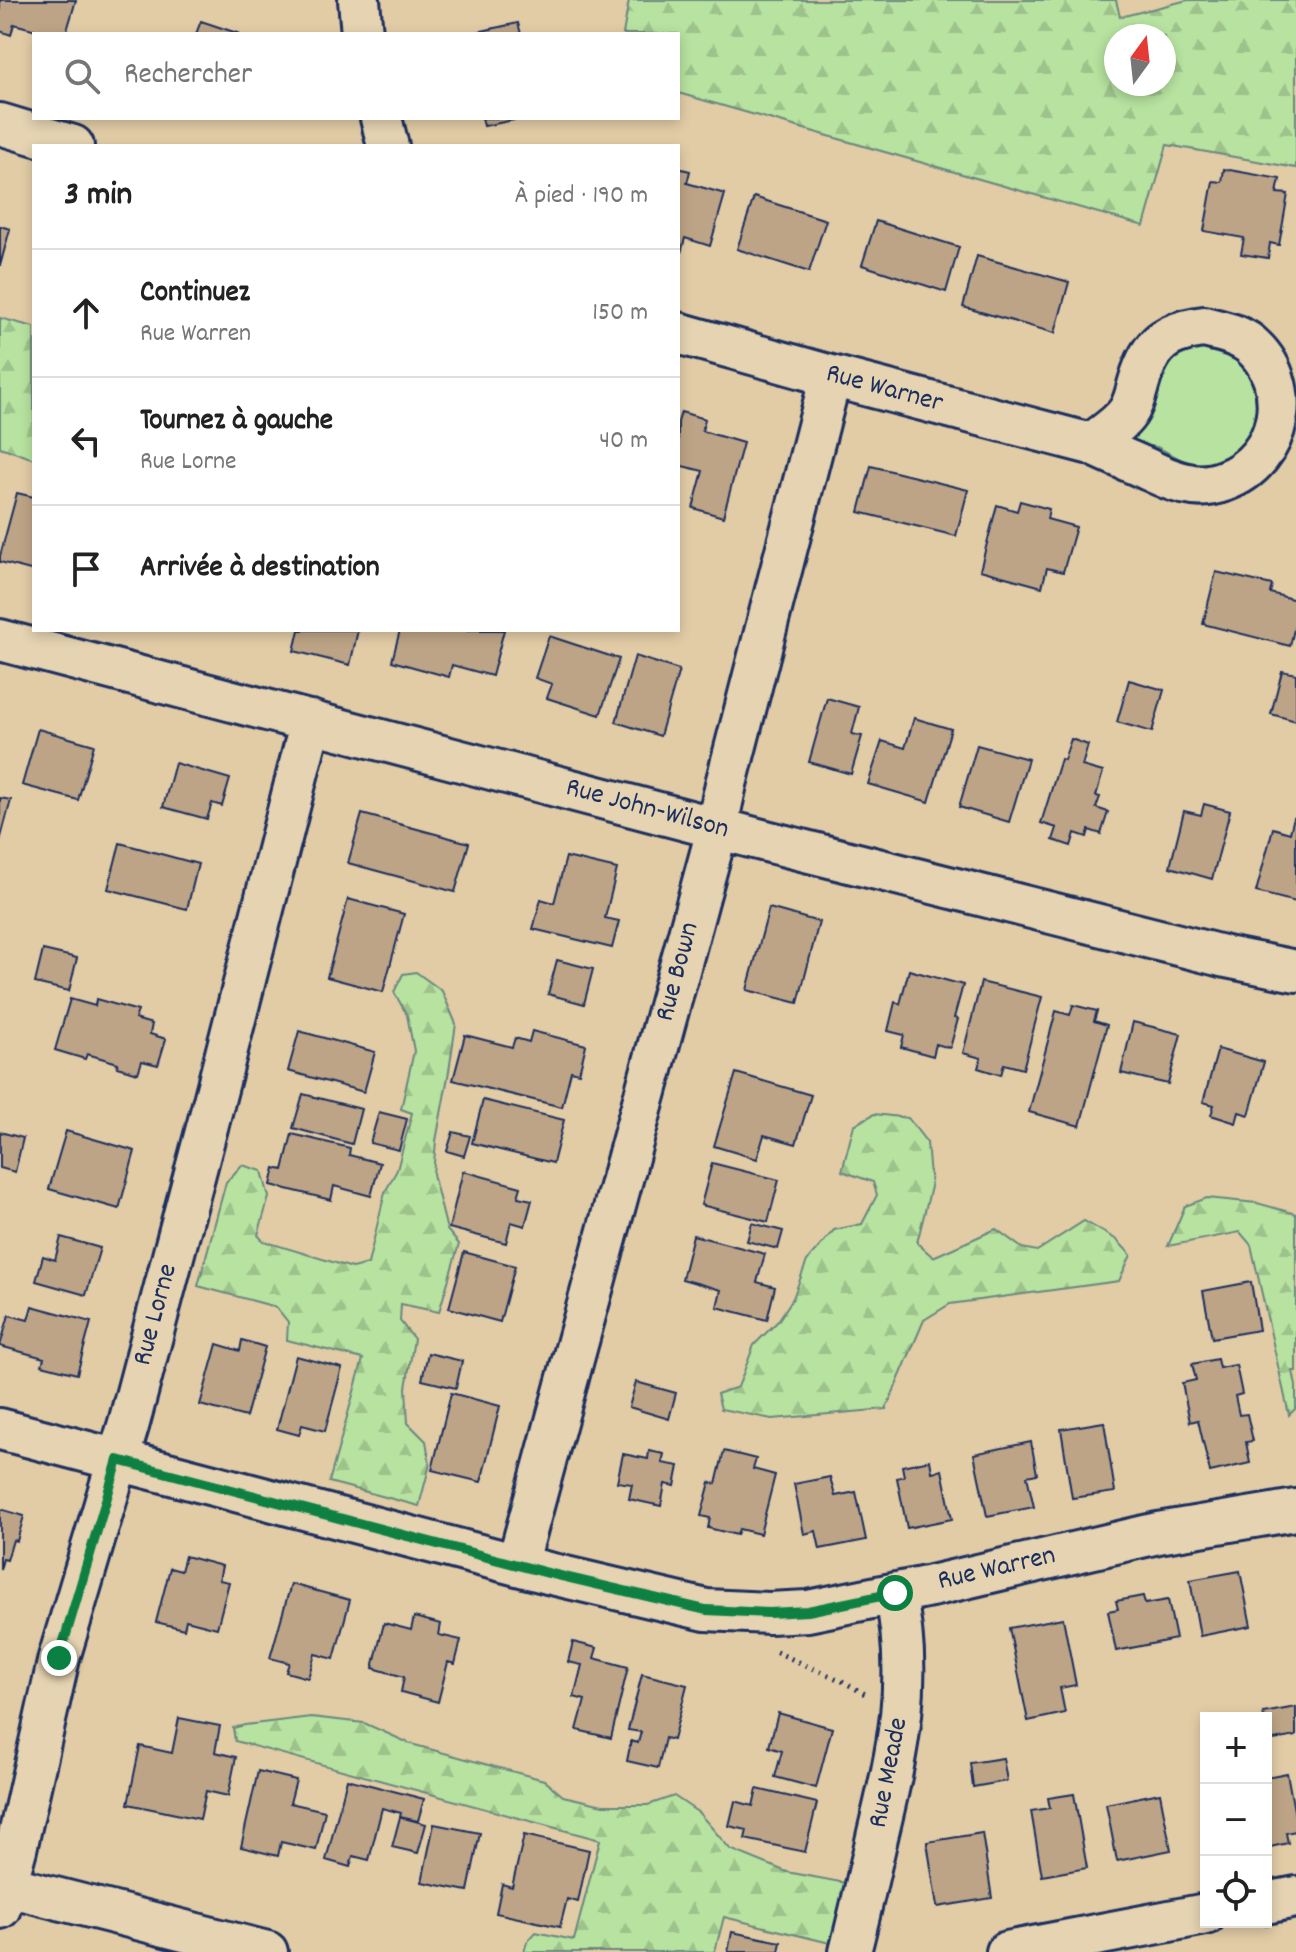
<!DOCTYPE html>
<html lang="fr">
<meta charset="utf-8">
<style>
body{margin:0;font-family:Dekko,sans-serif;background:#f6f6f6;color:#222}
.controls{position:absolute;right:24px;bottom:24px;display:grid;overflow:hidden;border-radius:0px;box-shadow:0 4px 12px #0003}
.controls button{width:72px;height:72px;display:grid;place-items:center;padding:0;border:0;border-bottom:2px solid #e0e0e0;background:#fff;color:#222;font:40px sans-serif}
.compass{position:absolute;left:1104px;top:24px;width:72px;height:72px;border-radius:50%;background:#fff;box-shadow:0 4px 12px #0003;rotate:15deg}
.stop{position:absolute;width:24px;height:24px;margin:-18px;border:6px solid #0b8043;border-radius:50%;background:#fff}
.stop.end{background:#0b8043;border-color:#fff;box-shadow:0 2px 8px #0008}
.list{margin:0;padding:0;list-style:none}
h2{display:flex;justify-content:space-between;align-items:center;height:104px;margin:0;padding:0 32px;font-size:34px}
h2 small{font-size:26px;font-weight:400;color:#767676}
.list li{display:grid;grid-template-columns:52px 1fr auto;gap:24px;align-items:center;box-sizing:border-box;height:128px;padding:0 32px;border-top:2px solid #e0e0e0}
.list b{display:block;font-size:30px;white-space:nowrap}
.list p{margin:0;font-size:26px;white-space:nowrap;color:#767676}
.list em{font-size:26px;font-style:normal;color:#767676}
.icon{flex:none;width:44px;height:44px;fill:none;stroke:currentColor;stroke-width:2;stroke-linecap:round;stroke-linejoin:round}
.map{position:relative;flex:none;width:1296px;height:1952px;overflow:hidden}
.search{position:absolute;background:#fff;box-shadow:0 4px 12px #0003;left:32px;top:32px;width:648px;height:88px;display:flex;align-items:center;gap:20px;box-sizing:border-box;padding:0 28px;border-radius:0px;color:#767676;font-size:30px}
.panel{position:absolute;background:#fff;box-shadow:0 4px 12px #0003;left:32px;top:144px;width:648px;height:488px;border-radius:0px}
.map>svg:first-child{display:block}
.grass{fill:#b7e29f;stroke:#69887e;stroke-width:2}
.forest{fill:url(#forest-firs);stroke:#69887e;stroke-width:2;fill-rule:evenodd}
.building{fill:#bda486;stroke:#1b2f5e;stroke-width:2}
.lines{fill:none;stroke-linecap:round;stroke-linejoin:round}
.street-casing{stroke:#1b2f5e;stroke-width:46}
.path{stroke:#1b2f5e;stroke-width:5;stroke-dasharray:2 6;stroke-linecap:butt}
.street{stroke:#e5d3b1;stroke-width:40}
.route{stroke:#0b8043;stroke-width:10}
.labels{text-anchor:middle;dominant-baseline:central;stroke-width:6;stroke-linejoin:round;paint-order:stroke}
.street-label{font-size:28px;fill:#1b2f5e;stroke:#e5d3b1}
</style>
<div class="map">
<svg width="1296" height="1952" viewBox="0 0 1296 1952">
<defs>
<pattern id="forest-firs" width="22" height="20" patternUnits="userSpaceOnUse" patternTransform="scale(2)"><rect width="22" height="20" fill="#b7e29f"/><path d="M5 1l3.5 6h-7zM16 11l3.5 6h-7z" fill="#9dc28b"/></pattern>
</defs>
<rect width="100%" height="100%" fill="#e2cca6"/>
<filter id="ink" filterUnits="userSpaceOnUse"><feTurbulence type="fractalNoise" baseFrequency=".0125" numOctaves="2"/><feDisplacementMap in="SourceGraphic" scale="16" xChannelSelector="R" yChannelSelector="G"/><feConvolveMatrix kernelMatrix="1 2 1 2 8 2 1 2 1" color-interpolation-filters="sRGB"/></filter>
<g filter="url(#ink)">
<path class="grass" d="M 1191,344 L 1225,350 L 1242,362 L 1253,376 L 1260,412 L 1253,433 L 1229,456 L 1214,463 L 1198,465 L 1182,460 L 1157,447 L 1142,445 L 1130,437 L 1160,365 Z"/>
<path class="forest" d="M 629,0 L 1116,0 L 1120,17 L 1188,0 L 1296,0 L 1296,168 L 1167,145 L 1144,226 L 678,93 L 678,34 L 623,34 ZM 1164,36 L 1164,84 L 1116,84 L 1116,36 Z
M 0,318 L 34,327 L 34,459 L 0,447 Z
M 416,972 L 442,991 L 456,1024 L 449,1071 L 436,1141 L 433,1174 L 447,1230 L 459,1244 L 439,1312 L 401,1304 L 400,1321 L 414,1339 L 406,1388 L 408,1423 L 426,1441 L 430,1464 L 419,1506 L 329,1482 L 363,1359 L 287,1340 L 288,1322 L 276,1307 L 198,1286 L 226,1182 L 242,1165 L 262,1171 L 269,1197 L 258,1235 L 263,1241 L 352,1268 L 368,1264 L 385,1192 L 397,1170 L 412,1113 L 401,1109 L 414,1051 L 407,1015 L 394,992 L 403,974 Z
M 874,1114 L 908,1118 L 927,1143 L 931,1187 L 917,1243 L 933,1257 L 996,1229 L 1022,1248 L 1037,1251 L 1084,1221 L 1117,1240 L 1131,1255 L 1119,1281 L 950,1304 L 924,1320 L 886,1409 L 772,1419 L 721,1409 L 717,1394 L 738,1387 L 754,1345 L 778,1321 L 793,1298 L 807,1261 L 834,1230 L 862,1224 L 877,1195 L 873,1182 L 842,1171 L 854,1125 Z
M 1207,1198 L 1257,1203 L 1296,1214 L 1296,1371 L 1293,1371 L 1296,1386 L 1296,1408 L 1289,1415 L 1251,1245 L 1240,1232 L 1168,1246 L 1185,1206 Z
M 311,1717 L 364,1723 L 411,1744 L 544,1780 L 563,1796 L 603,1805 L 648,1805 L 674,1796 L 699,1813 L 730,1849 L 787,1872 L 846,1883 L 830,1943 L 724,1917 L 715,1951 L 713,1952 L 524,1952 L 527,1942 L 536,1932 L 574,1940 L 600,1840 L 235,1741 L 233,1728 L 245,1725 Z"/>
<path class="building" d="M 0,0 L 76,0 L 66,34 L 51,34 L 14,24 L 11,35 L 0,31 Z
M 201,21 L 240,34 L 196,34 Z
M 518,23 L 521,34 L 468,34 Z
M 482,118 L 524,118 L 484,126 Z
M 678,168 L 690,171 L 687,183 L 725,194 L 710,246 L 685,238 L 680,257 L 678,256 Z
M 1224,169 L 1280,179 L 1277,193 L 1288,194 L 1279,245 L 1270,243 L 1268,258 L 1241,254 L 1244,238 L 1204,231 L 1213,181 L 1222,182 Z
M 754,197 L 826,220 L 809,272 L 737,249 Z
M 876,221 L 959,247 L 946,292 L 862,265 Z
M 0,226 L 10,229 L 0,266 Z
M 977,256 L 1069,282 L 1055,333 L 963,307 Z
M 681,412 L 705,419 L 702,431 L 743,443 L 723,517 L 693,508 L 703,471 L 678,465 L 678,422 Z
M 871,466 L 968,490 L 956,536 L 859,512 Z
M 17,493 L 34,497 L 34,571 L 0,562 L 0,556 Z
M 1020,501 L 1049,509 L 1047,519 L 1076,527 L 1063,572 L 1047,568 L 1042,587 L 980,570 L 997,505 L 1017,511 Z
M 1216,572 L 1272,585 L 1270,593 L 1296,600 L 1296,621 L 1290,646 L 1203,624 Z
M 299,630 L 358,630 L 350,665 L 294,651 Z
M 400,630 L 504,630 L 492,676 L 452,665 L 449,677 L 392,661 Z
M 549,636 L 619,659 L 600,715 L 547,698 L 552,684 L 535,678 Z
M 635,656 L 679,670 L 660,736 L 616,722 Z
M 1282,671 L 1296,674 L 1296,721 L 1271,714 Z
M 1129,680 L 1164,690 L 1152,732 L 1117,722 Z
M 827,698 L 859,707 L 852,734 L 862,736 L 851,774 L 809,762 Z
M 914,718 L 951,729 L 929,802 L 868,784 L 882,741 L 905,748 Z
M 38,729 L 94,745 L 78,800 L 22,785 Z
M 1071,739 L 1088,745 L 1082,766 L 1103,772 L 1096,796 L 1100,797 L 1096,808 L 1108,812 L 1101,834 L 1089,830 L 1087,837 L 1075,833 L 1071,846 L 1053,840 L 1057,828 L 1041,823 L 1061,759 L 1064,760 Z
M 977,745 L 1028,759 L 1009,822 L 959,807 Z
M 175,763 L 230,779 L 222,806 L 212,803 L 207,819 L 163,807 Z
M 0,798 L 11,800 L 0,841 Z
M 1204,804 L 1230,811 L 1212,879 L 1170,867 L 1184,811 L 1201,815 Z
M 362,814 L 469,843 L 455,892 L 348,863 Z
M 1294,817 L 1296,817 L 1296,902 L 1256,892 L 1273,828 L 1290,833 Z
M 120,843 L 198,864 L 187,909 L 108,889 Z
M 566,857 L 617,869 L 605,918 L 619,921 L 612,948 L 533,929 L 541,899 L 554,903 Z
M 348,899 L 404,914 L 383,992 L 327,977 Z
M 769,908 L 819,922 L 798,1003 L 747,990 Z
M 43,950 L 77,958 L 69,991 L 35,983 Z
M 557,960 L 593,969 L 584,1004 L 548,994 Z
M 909,970 L 963,985 L 954,1018 L 958,1019 L 950,1048 L 936,1044 L 933,1056 L 901,1047 L 904,1035 L 888,1031 L 895,1002 L 900,1004 Z
M 981,982 L 1042,997 L 1023,1069 L 1004,1064 L 1001,1075 L 978,1068 L 981,1058 L 963,1053 Z
M 70,999 L 95,1006 L 96,999 L 138,1011 L 135,1019 L 152,1024 L 150,1034 L 166,1039 L 158,1065 L 142,1061 L 138,1073 L 117,1067 L 118,1063 L 87,1054 L 85,1059 L 55,1050 Z
M 1073,1005 L 1097,1011 L 1094,1021 L 1107,1025 L 1080,1126 L 1029,1112 L 1056,1011 L 1070,1015 Z
M 1133,1022 L 1181,1034 L 1168,1084 L 1121,1073 Z
M 299,1031 L 375,1052 L 364,1092 L 288,1071 Z
M 532,1031 L 586,1045 L 579,1073 L 571,1071 L 562,1107 L 453,1080 L 465,1035 L 512,1047 L 515,1038 L 529,1042 Z
M 1218,1049 L 1264,1062 L 1249,1115 L 1239,1112 L 1236,1123 L 1211,1115 L 1214,1105 L 1203,1102 Z
M 736,1073 L 811,1095 L 796,1144 L 764,1135 L 757,1159 L 714,1146 Z
M 303,1094 L 361,1109 L 352,1144 L 293,1128 Z
M 483,1100 L 564,1120 L 553,1163 L 472,1143 Z
M 379,1112 L 407,1119 L 399,1150 L 370,1143 Z
M 66,1131 L 135,1151 L 119,1209 L 49,1189 Z
M 0,1132 L 23,1138 L 15,1172 L 0,1168 Z
M 453,1132 L 470,1136 L 464,1156 L 447,1151 Z
M 292,1134 L 350,1148 L 349,1155 L 380,1163 L 371,1196 L 334,1186 L 331,1200 L 271,1185 L 275,1168 L 283,1170 Z
M 712,1163 L 779,1180 L 768,1222 L 701,1205 Z
M 463,1171 L 521,1187 L 518,1197 L 532,1200 L 525,1226 L 511,1222 L 506,1243 L 449,1228 Z
M 752,1223 L 783,1231 L 778,1249 L 747,1241 Z
M 693,1235 L 765,1254 L 757,1282 L 775,1287 L 767,1320 L 717,1307 L 721,1290 L 682,1279 Z
M 61,1237 L 100,1248 L 86,1295 L 36,1281 L 43,1256 L 55,1260 Z
M 464,1252 L 515,1266 L 500,1322 L 449,1308 Z
M 1251,1282 L 1259,1330 L 1212,1338 L 1203,1291 Z
M 32,1306 L 91,1322 L 77,1374 L 42,1365 L 44,1358 L 0,1346 L 9,1315 L 28,1320 Z
M 242,1340 L 265,1347 L 246,1417 L 200,1405 L 217,1344 L 240,1351 Z
M 428,1353 L 462,1361 L 456,1388 L 422,1380 Z
M 296,1356 L 342,1368 L 325,1431 L 302,1425 L 299,1435 L 277,1429 Z
M 1217,1359 L 1219,1368 L 1236,1365 L 1242,1394 L 1235,1396 L 1239,1415 L 1247,1414 L 1253,1441 L 1246,1442 L 1250,1463 L 1210,1472 L 1198,1420 L 1190,1422 L 1182,1383 L 1196,1380 L 1192,1364 Z
M 636,1382 L 676,1393 L 669,1419 L 629,1407 Z
M 451,1393 L 500,1406 L 481,1482 L 432,1470 Z
M 1104,1422 L 1115,1492 L 1072,1498 L 1061,1429 Z
M 1031,1442 L 1037,1474 L 1027,1476 L 1034,1507 L 987,1516 L 974,1454 Z
M 649,1451 L 664,1454 L 662,1463 L 679,1466 L 675,1486 L 665,1484 L 661,1506 L 629,1499 L 632,1484 L 617,1482 L 623,1454 L 648,1459 Z
M 724,1451 L 756,1459 L 753,1469 L 775,1475 L 760,1534 L 739,1529 L 737,1535 L 708,1528 L 710,1518 L 701,1516 L 710,1482 L 716,1484 Z
M 930,1460 L 932,1472 L 942,1470 L 952,1519 L 907,1528 L 897,1478 L 904,1476 L 902,1466 Z
M 830,1477 L 835,1496 L 856,1492 L 866,1540 L 820,1549 L 816,1531 L 804,1534 L 794,1484 Z
M 0,1509 L 24,1516 L 17,1541 L 13,1540 L 7,1560 L 3,1559 L 0,1570 Z
M 185,1556 L 222,1566 L 219,1580 L 229,1582 L 217,1628 L 186,1620 L 184,1629 L 156,1622 L 170,1568 L 181,1571 Z
M 1240,1571 L 1251,1626 L 1200,1636 L 1190,1580 Z
M 291,1584 L 350,1600 L 334,1659 L 315,1654 L 308,1678 L 286,1672 L 289,1663 L 270,1658 Z
M 1143,1596 L 1145,1604 L 1168,1600 L 1176,1639 L 1116,1651 L 1108,1611 L 1118,1609 L 1116,1601 Z
M 414,1617 L 441,1624 L 439,1635 L 461,1640 L 455,1664 L 448,1662 L 438,1702 L 401,1692 L 404,1677 L 373,1668 L 384,1623 L 411,1630 Z
M 1063,1618 L 1076,1685 L 1060,1688 L 1065,1713 L 1028,1721 L 1009,1628 Z
M 573,1642 L 597,1648 L 594,1658 L 628,1667 L 611,1738 L 577,1730 L 585,1700 L 574,1697 L 582,1665 L 568,1662 Z
M 642,1674 L 687,1685 L 673,1740 L 665,1738 L 658,1768 L 627,1761 L 631,1741 L 638,1743 L 641,1732 L 628,1730 Z
M 1296,1707 L 1296,1736 L 1268,1741 L 1266,1718 L 1264,1718 L 1263,1713 Z
M 778,1713 L 832,1728 L 816,1788 L 775,1777 L 782,1751 L 769,1747 Z
M 179,1718 L 220,1726 L 215,1752 L 236,1757 L 228,1796 L 206,1791 L 200,1819 L 128,1804 L 140,1746 L 172,1753 Z
M 1003,1758 L 1007,1781 L 973,1787 L 970,1763 Z
M 258,1771 L 296,1780 L 290,1803 L 325,1811 L 316,1850 L 281,1842 L 278,1856 L 241,1847 Z
M 1287,1773 L 1296,1821 L 1296,1831 L 1286,1833 L 1288,1843 L 1266,1848 L 1266,1777 Z
M 347,1779 L 424,1799 L 418,1821 L 400,1817 L 401,1813 L 382,1808 L 369,1860 L 353,1856 L 350,1867 L 326,1860 Z
M 757,1789 L 817,1803 L 805,1852 L 745,1839 L 747,1830 L 729,1826 L 735,1801 L 753,1806 Z
M 1160,1793 L 1171,1850 L 1117,1861 L 1106,1804 Z
M 1074,1794 L 1087,1868 L 1042,1876 L 1031,1811 L 1050,1808 L 1048,1798 Z
M 400,1817 L 426,1824 L 418,1853 L 392,1847 Z
M 434,1824 L 480,1833 L 468,1891 L 422,1882 Z
M 982,1833 L 992,1898 L 937,1907 L 927,1842 Z
M 524,1835 L 589,1850 L 578,1902 L 567,1899 L 560,1927 L 496,1913 L 502,1884 L 512,1887 Z
M 732,1932 L 781,1942 L 779,1952 L 728,1952 Z"/>
<g class="lines">
<defs>
<path id="street" d="M 359,0 L 362,34
M 381,118 L 388,146
M 0,124 L 73,146
M 1204,327 C 1220,331 1237,334 1250,344 C 1296,383 1283,460 1224,481 C 1213,485 1199,487 1188,484 C 1174,482 1160,475 1147,469 C 1129,461 1110,453 1091,444 C 1104,434 1119,425 1128,412 C 1134,403 1136,392 1139,382 C 1150,344 1165,332 1204,327 Z
M 678,333 L 831,376 L 1091,444
M 0,640 L 758,839 L 1226,957 L 1296,971
M 0,1429 L 548,1573 L 706,1610 L 769,1613 L 808,1611 L 931,1586 L 1158,1533 L 1296,1510
M 517,1565 L 712,849 L 726,784 L 831,376
M 0,1884 L 267,1952
M 1266,1903 L 1296,1897
M 0,1908 L 16,1849 L 59,1658 L 129,1423 L 214,1101 L 311,721
M 850,1952 C 860,1913 869,1873 878,1833 C 898,1749 914,1679 895,1593
M 1007,1952 L 1206,1914"/>
</defs>
<use href="#street" class="street-casing"/>
<path class="path" d="M 776,1652 L 842,1681 L 865,1694"/>
<use href="#street" class="street"/>
</g>
</g>
<g class="lines" filter="url(#ink)">
<path class="route" d="M 59,1658 L 118,1460 L 548,1573 L 706,1610 L 769,1613 L 808,1611 L 895,1593"/>
</g>
<g class="labels">
<g class="street-label">
<text transform="translate(884 390) rotate(15)">Rue Warner</text>
<text transform="translate(647 810) rotate(15)">Rue John-Wilson</text>
<text transform="translate(679 972) rotate(-75)">Rue Bown</text>
<text transform="translate(157 1315) rotate(-75)">Rue Lorne</text>
<text transform="translate(997 1570) rotate(-13)">Rue Warren</text>
<text transform="translate(890 1773) rotate(-79)">Rue Meade</text>
</g>
</g>
</svg>
<div class="controls">
<button>+</button>
<button>−</button>
<button><svg class="icon" aria-label="locate" viewBox="0 0 24 24"><circle cx="12" cy="12" r="6"/><path d="M12 2v4M12 18v4M2 12h4M18 12h4"/></svg></button>
</div>
<svg class="compass" viewBox="-18 -18 36 36"><path d="M0-13l5 13h-10z" fill="#e53935"/><path d="M0 13l5-13h-10z" fill="#767676"/></svg>
<div class="stop" style="left:895px;top:1593px"></div>
<div class="stop end" style="left:59px;top:1658px"></div>
<div class="search"><svg class="icon" aria-label="search" viewBox="0 0 24 24"><circle cx="10" cy="10" r="6"/><path d="M15 15l6 6"/></svg>Rechercher</div>
<section class="panel">
<h2>3 min<small>À pied · 190 m</small></h2>
<ul class="list">
<li><svg class="icon" aria-label="ahead" viewBox="0 0 24 24"><path d="M12 20V5M6 11l6-6 6 6"/></svg><div><b>Continuez</b><p>Rue Warren</p></div><em>150 m</em></li>
<li><svg class="icon" aria-label="left" viewBox="0 0 24 24"><path d="M17 20v-9H6M10 6l-5 5 5 5"/></svg><div><b>Tournez à gauche</b><p>Rue Lorne</p></div><em>40 m</em></li>
<li><svg class="icon" aria-label="arrive" viewBox="0 0 24 24"><path d="M6 21V4h12l-3 4 3 4H6"/></svg><div><b>Arrivée à destination</b></div></li>
</ul>
</section>
</div>
